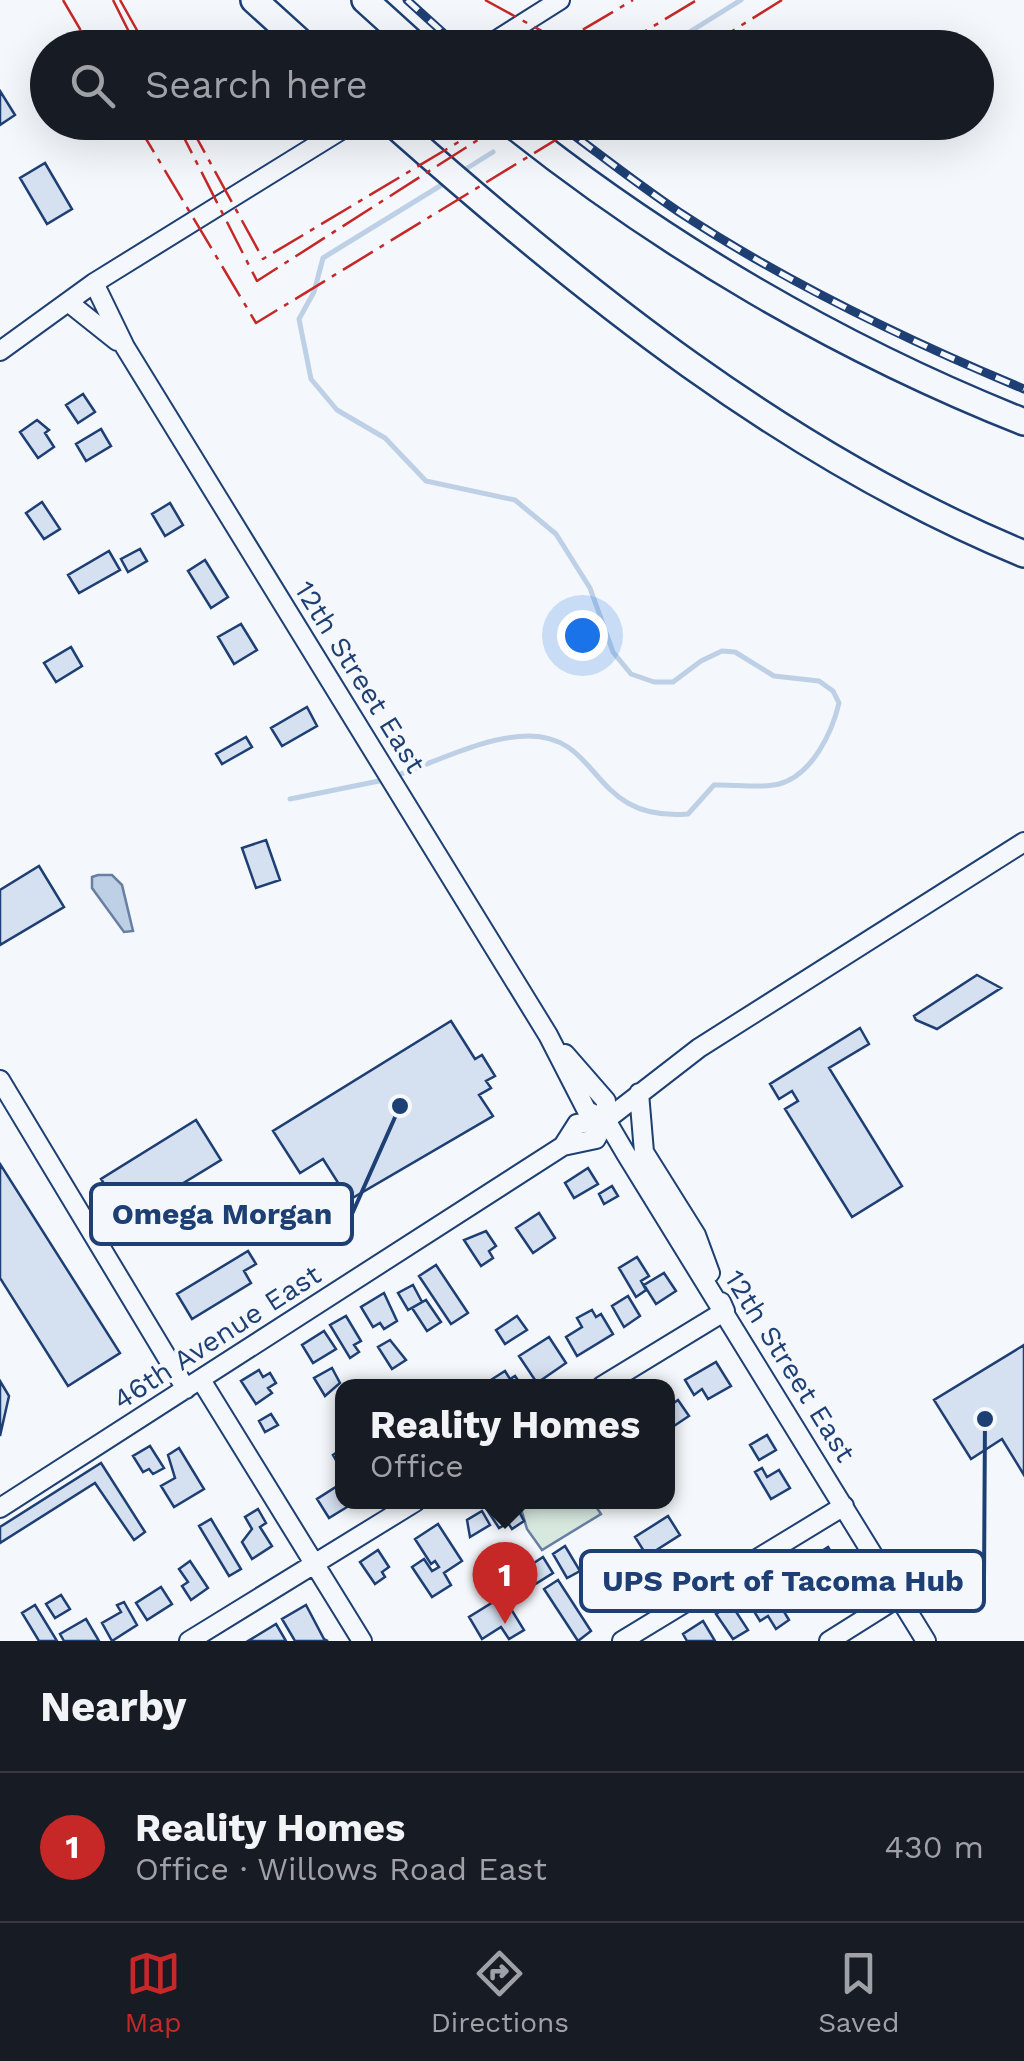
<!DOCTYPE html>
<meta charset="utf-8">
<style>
body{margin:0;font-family:"Work Sans",sans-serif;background:#242831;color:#f1f3f6}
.you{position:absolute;left:582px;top:635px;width:35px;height:35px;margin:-25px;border:8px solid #fff;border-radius:50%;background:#1a73e8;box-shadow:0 0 0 15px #1a73e833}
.badge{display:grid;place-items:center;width:65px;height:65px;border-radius:50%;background:#c62828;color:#fff;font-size:32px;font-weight:700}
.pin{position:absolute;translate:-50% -82px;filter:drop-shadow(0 2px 5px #0008)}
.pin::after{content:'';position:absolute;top:52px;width:35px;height:30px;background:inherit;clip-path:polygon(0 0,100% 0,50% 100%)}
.popup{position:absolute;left:335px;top:1379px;width:340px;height:130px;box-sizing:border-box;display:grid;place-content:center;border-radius:20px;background:#171b24;filter:drop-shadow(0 2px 8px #0005);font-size:32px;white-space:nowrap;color:#9ea1a6}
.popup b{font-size:38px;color:#f1f3f6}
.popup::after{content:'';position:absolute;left:50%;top:100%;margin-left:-20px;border:20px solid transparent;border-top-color:#171b24}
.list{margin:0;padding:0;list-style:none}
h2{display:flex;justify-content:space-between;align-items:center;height:130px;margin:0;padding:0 40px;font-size:42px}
h2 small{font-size:32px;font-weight:400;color:#9ea1a6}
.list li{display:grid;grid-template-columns:65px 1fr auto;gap:30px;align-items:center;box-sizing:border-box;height:150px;padding:0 40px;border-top:2px solid #363941}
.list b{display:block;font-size:38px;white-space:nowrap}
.list p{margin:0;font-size:32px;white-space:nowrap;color:#9ea1a6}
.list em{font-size:32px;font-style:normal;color:#9ea1a6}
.icon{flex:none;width:55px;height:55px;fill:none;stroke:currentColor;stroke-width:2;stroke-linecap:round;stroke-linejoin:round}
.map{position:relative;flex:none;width:1024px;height:1641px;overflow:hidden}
.search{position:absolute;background:#171b24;box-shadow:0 10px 40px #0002;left:30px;right:30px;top:30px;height:110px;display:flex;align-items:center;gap:25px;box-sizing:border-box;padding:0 35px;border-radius:55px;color:#9ea1a6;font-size:38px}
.sheet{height:280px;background:#171b24}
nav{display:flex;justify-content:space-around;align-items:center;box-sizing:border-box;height:140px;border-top:2px solid #363941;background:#171b24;font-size:28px;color:#9ea1a6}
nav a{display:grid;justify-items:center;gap:5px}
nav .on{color:#c62828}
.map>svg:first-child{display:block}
.green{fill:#d7e8df;stroke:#687fa3;stroke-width:2.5}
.water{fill:#bed0e5;stroke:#687fa3;stroke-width:2.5}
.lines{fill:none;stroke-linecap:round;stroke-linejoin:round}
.stream{stroke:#bed0e5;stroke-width:5}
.building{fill:#d5e0f0;stroke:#1d3f73;stroke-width:2.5}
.minor-casing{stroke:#1d3f73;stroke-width:22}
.highway-casing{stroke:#1d3f73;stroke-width:30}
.minor{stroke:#f4f7fb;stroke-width:18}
.highway{stroke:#f4f7fb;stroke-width:25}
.rail-casing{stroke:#1d3f73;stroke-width:9}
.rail{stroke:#f4f7fb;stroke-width:5;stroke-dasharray:15;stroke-linecap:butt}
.power{stroke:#c62828;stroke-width:2.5;stroke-dasharray:35 8 5 8;stroke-linecap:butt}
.labels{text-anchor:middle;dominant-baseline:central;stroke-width:8;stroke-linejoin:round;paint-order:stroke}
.street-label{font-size:28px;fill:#1d3f73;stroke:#f4f7fb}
.leader{fill:none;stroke:#1d3f73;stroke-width:4}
.callout-dot{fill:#1d3f73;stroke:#f4f7fb;stroke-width:4}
.callout{fill:#f4f7fb;stroke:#1d3f73;stroke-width:4}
.callout-label{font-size:30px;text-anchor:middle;font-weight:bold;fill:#1d3f73}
</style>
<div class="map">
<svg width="1024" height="1641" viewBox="0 0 1024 1641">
<rect width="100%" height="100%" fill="#f4f7fb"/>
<path class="green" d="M 519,1502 L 593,1502 L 601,1514 L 542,1550 L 527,1529 Z"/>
<path class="water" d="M 98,875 L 112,875 L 122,885 L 133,931 L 124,932 L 92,888 L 92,877 Z"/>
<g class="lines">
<path class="stream" d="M 664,48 L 741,0
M 461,172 L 493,152
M 395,776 C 436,762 485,736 529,736 C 603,736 589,822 688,814 L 714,785 C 736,784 759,789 779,784 C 812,775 832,733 839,703 L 833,691 L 819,681 L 774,676 L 735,652 L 722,651 L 701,661 L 673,682 L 654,682 L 631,674 L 613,652 L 590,588 L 556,534 L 515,500 L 426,481 L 385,438 L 337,410 L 311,379 L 299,319 L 314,292 L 323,258 L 448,181
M 290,799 L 384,780"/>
</g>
<path class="building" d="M 0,91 L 15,115 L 0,125 Z
M 45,163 L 72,209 L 47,224 L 20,178 Z
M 83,394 L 95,412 L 78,423 L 66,405 Z
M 37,420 L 49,430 L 45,433 L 54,447 L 38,458 L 20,432 Z
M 101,429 L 111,446 L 86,461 L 76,444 Z
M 42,502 L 60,529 L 44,539 L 26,513 Z
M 170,503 L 183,525 L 165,536 L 152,514 Z
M 140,549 L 147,561 L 128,572 L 121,559 Z
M 109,551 L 120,570 L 79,593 L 68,575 Z
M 205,560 L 228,597 L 211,608 L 188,571 Z
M 241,624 L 257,650 L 234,664 L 218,637 Z
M 71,647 L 82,666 L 56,682 L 44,663 Z
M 307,707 L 317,726 L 282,746 L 271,728 Z
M 246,737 L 252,747 L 222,764 L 216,754 Z
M 266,840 L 280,880 L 256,888 L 242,848 Z
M 39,866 L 64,907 L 0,945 L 0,890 Z
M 977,975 L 1001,988 L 937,1029 L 916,1020 L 914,1016 Z
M 451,1021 L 475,1059 L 482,1055 L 495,1076 L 486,1081 L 491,1088 L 479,1095 L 493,1116 L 349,1200 L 323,1159 L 300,1173 L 273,1131 Z
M 860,1028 L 869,1044 L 829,1068 L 902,1186 L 852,1217 L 785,1109 L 798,1101 L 792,1091 L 779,1099 L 770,1084 Z
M 196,1120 L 221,1160 L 126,1218 L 101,1179 Z
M 0,1164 L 120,1353 L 68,1386 L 0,1278 Z
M 588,1168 L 598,1184 L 574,1198 L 565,1183 Z
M 612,1186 L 618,1196 L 604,1204 L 599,1194 Z
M 539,1213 L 555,1238 L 533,1253 L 516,1228 Z
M 486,1231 L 496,1246 L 489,1251 L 493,1258 L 481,1266 L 464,1240 Z
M 248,1251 L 256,1264 L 244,1271 L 251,1283 L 192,1319 L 177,1294 Z
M 637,1257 L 649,1276 L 641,1281 L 646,1290 L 636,1297 L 619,1268 Z
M 436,1265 L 468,1313 L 451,1324 L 419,1276 Z
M 664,1273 L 676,1291 L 656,1304 L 644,1285 Z
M 413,1285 L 422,1302 L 408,1310 L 398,1293 Z
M 384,1293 L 397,1321 L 384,1329 L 380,1323 L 373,1327 L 361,1307 Z
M 628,1296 L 640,1316 L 624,1327 L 612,1306 Z
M 426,1300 L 441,1322 L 427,1331 L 412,1308 Z
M 592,1310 L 596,1317 L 601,1314 L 613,1334 L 577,1356 L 566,1337 L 582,1327 L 577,1318 Z
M 346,1316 L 361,1341 L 354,1345 L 359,1352 L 350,1358 L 330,1325 Z
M 517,1316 L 527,1330 L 505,1344 L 496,1330 Z
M 324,1331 L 336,1349 L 313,1363 L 302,1345 Z
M 549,1337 L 566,1363 L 537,1383 L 519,1356 Z
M 390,1340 L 406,1360 L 392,1369 L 378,1347 Z
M 1024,1345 L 1024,1475 L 1002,1439 L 971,1459 L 934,1400 Z
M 716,1362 L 731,1386 L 708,1399 L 702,1389 L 694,1395 L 685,1380 Z
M 332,1368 L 340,1383 L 325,1396 L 314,1378 Z
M 259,1370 L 263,1377 L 270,1373 L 276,1383 L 268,1388 L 272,1393 L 256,1404 L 241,1381 Z
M 505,1371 L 510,1379 L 515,1376 L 522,1386 L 488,1386 L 486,1383 Z
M 0,1381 L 9,1396 L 0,1436 Z
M 678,1400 L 689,1416 L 668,1430 L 668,1407 Z
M 271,1414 L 278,1425 L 265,1432 L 259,1421 Z
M 767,1435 L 776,1450 L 759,1460 L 750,1445 Z
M 150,1446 L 164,1468 L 153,1474 L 149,1469 L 143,1472 L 133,1456 Z
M 179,1448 L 204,1489 L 174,1507 L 161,1486 L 175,1478 L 168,1455 Z
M 342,1449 L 342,1471 L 333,1455 Z
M 101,1463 L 145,1532 L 134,1540 L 95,1483 L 0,1543 L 0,1527 Z
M 762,1468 L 767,1477 L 779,1470 L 790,1488 L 771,1499 L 755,1472 Z
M 339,1485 L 347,1507 L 329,1518 L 317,1499 Z
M 482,1502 L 514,1502 L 524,1521 L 512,1529 L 508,1523 L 499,1528 Z
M 258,1509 L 266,1523 L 260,1527 L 272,1546 L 252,1559 L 242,1542 L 252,1529 L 245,1517 Z
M 482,1511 L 490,1525 L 470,1537 L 467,1520 Z
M 668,1516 L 680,1535 L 647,1556 L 635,1537 Z
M 211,1519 L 241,1569 L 229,1576 L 199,1526 Z
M 438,1524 L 462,1561 L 444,1573 L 451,1585 L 432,1597 L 412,1567 L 424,1559 L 432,1571 L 439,1567 L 435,1561 L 431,1564 L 415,1539 Z
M 565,1546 L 580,1571 L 567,1578 L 553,1554 Z
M 828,1547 L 836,1560 L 826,1567 L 817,1554 Z
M 378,1550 L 389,1567 L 382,1572 L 385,1577 L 375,1584 L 360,1562 Z
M 543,1557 L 553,1573 L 521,1593 L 511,1578 Z
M 805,1558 L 820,1583 L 814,1587 L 818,1594 L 806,1601 L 802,1595 L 790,1602 L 777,1582 L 787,1576 L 793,1585 L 803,1578 L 794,1565 Z
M 190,1561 L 208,1588 L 191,1600 L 182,1586 L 188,1582 L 179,1569 Z
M 626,1561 L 632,1571 L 625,1575 L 631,1584 L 613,1595 L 607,1585 L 596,1592 L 587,1577 L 600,1570 L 603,1575 Z
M 558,1580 L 591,1631 L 578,1641 L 544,1589 Z
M 758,1582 L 775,1608 L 780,1605 L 789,1620 L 776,1629 L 768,1616 L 760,1621 L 742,1592 Z
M 161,1587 L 172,1604 L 147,1620 L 136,1603 Z
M 61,1595 L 70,1609 L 55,1618 L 46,1604 Z
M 503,1596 L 524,1630 L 509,1639 L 501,1627 L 482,1639 L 469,1617 Z
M 124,1602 L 137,1625 L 112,1641 L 102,1623 L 121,1612 L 117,1605 Z
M 731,1604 L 748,1630 L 733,1639 L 716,1614 Z
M 35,1605 L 57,1641 L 39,1641 L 22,1613 Z
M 306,1605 L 324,1639 L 328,1641 L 295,1641 L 282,1619 Z
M 86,1619 L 99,1641 L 64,1641 L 60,1634 Z
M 703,1621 L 715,1641 L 687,1641 L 683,1634 Z
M 276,1624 L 286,1641 L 248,1641 Z"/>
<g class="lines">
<defs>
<path id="minor" d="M 484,48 L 560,0
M 94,283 L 125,347 L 548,1035 L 587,1111 L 606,1120
M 68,302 L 117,341
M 0,351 L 94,283 L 354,122
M 565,1054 L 606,1101 L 606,1120 L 626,1154 L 926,1641
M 0,1080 L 186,1389
M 639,1093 L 644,1152 L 696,1235 L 710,1273
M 563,1146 L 577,1124 L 604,1120
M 201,1380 L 362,1641
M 602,1386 L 725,1311 L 721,1302
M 0,1508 L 563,1146 L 596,1139 L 606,1120 L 699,1048 L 1024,842
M 189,1641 L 415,1502
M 622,1641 L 844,1506
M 829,1641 L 899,1597"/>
<path id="highway" d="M 254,0 L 307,48
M 365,0 L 418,48
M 391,122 C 583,292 786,456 1024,554
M 509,122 C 664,246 840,349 1024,422"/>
</defs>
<use href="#minor" class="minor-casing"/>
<use href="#highway" class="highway-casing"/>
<use href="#minor" class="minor"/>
<use href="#highway" class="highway"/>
<defs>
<path id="rail" d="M 407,0 L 460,48
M 556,122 C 597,152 637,184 679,212 C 787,283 906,340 1024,389"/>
</defs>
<use href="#rail" class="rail-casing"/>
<use href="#rail" class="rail"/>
<path class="power" d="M 63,0 L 91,48
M 113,0 L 137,48
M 120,0 L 147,48
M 485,0 L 562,42 L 633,0
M 617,48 L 697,0
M 705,48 L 782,0
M 136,122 L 256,323 L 585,122
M 176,122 L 257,281 L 506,122
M 188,122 L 263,259 L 492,122"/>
</g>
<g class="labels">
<g class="street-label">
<text transform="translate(360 677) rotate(58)">12th Street East</text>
<text transform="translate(217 1337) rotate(-33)">46th Avenue East</text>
<text transform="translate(790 1366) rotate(58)">12th Street East</text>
</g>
</g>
<path class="leader" d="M400 1106L352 1214M985 1419L984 1581"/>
<g class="callout-dot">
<circle cx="400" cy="1106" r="10"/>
<circle cx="985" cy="1419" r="10"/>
</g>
<g class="callout">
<rect x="91" y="1184" width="261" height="60" rx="10"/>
<rect x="581" y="1551" width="403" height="60" rx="10"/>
</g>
<g class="callout-label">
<text x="222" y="1224">Omega Morgan</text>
<text x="783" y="1591">UPS Port of Tacoma Hub</text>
</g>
</svg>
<div class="you"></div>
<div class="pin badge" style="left:505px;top:1624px">1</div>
<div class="popup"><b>Reality Homes</b>Office</div>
<div class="search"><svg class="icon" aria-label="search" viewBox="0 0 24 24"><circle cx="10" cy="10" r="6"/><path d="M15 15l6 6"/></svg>Search here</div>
</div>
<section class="sheet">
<h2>Nearby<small></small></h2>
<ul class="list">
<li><span class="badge">1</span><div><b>Reality Homes</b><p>Office · Willows Road East</p></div><em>430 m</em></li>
</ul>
</section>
<nav>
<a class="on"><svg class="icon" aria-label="map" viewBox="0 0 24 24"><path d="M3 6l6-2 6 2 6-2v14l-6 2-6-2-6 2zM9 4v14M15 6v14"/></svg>Map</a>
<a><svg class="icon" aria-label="directions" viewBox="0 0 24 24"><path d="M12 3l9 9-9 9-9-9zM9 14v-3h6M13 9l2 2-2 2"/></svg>Directions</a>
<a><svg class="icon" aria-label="saved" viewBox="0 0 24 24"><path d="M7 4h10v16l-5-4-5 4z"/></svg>Saved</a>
</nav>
